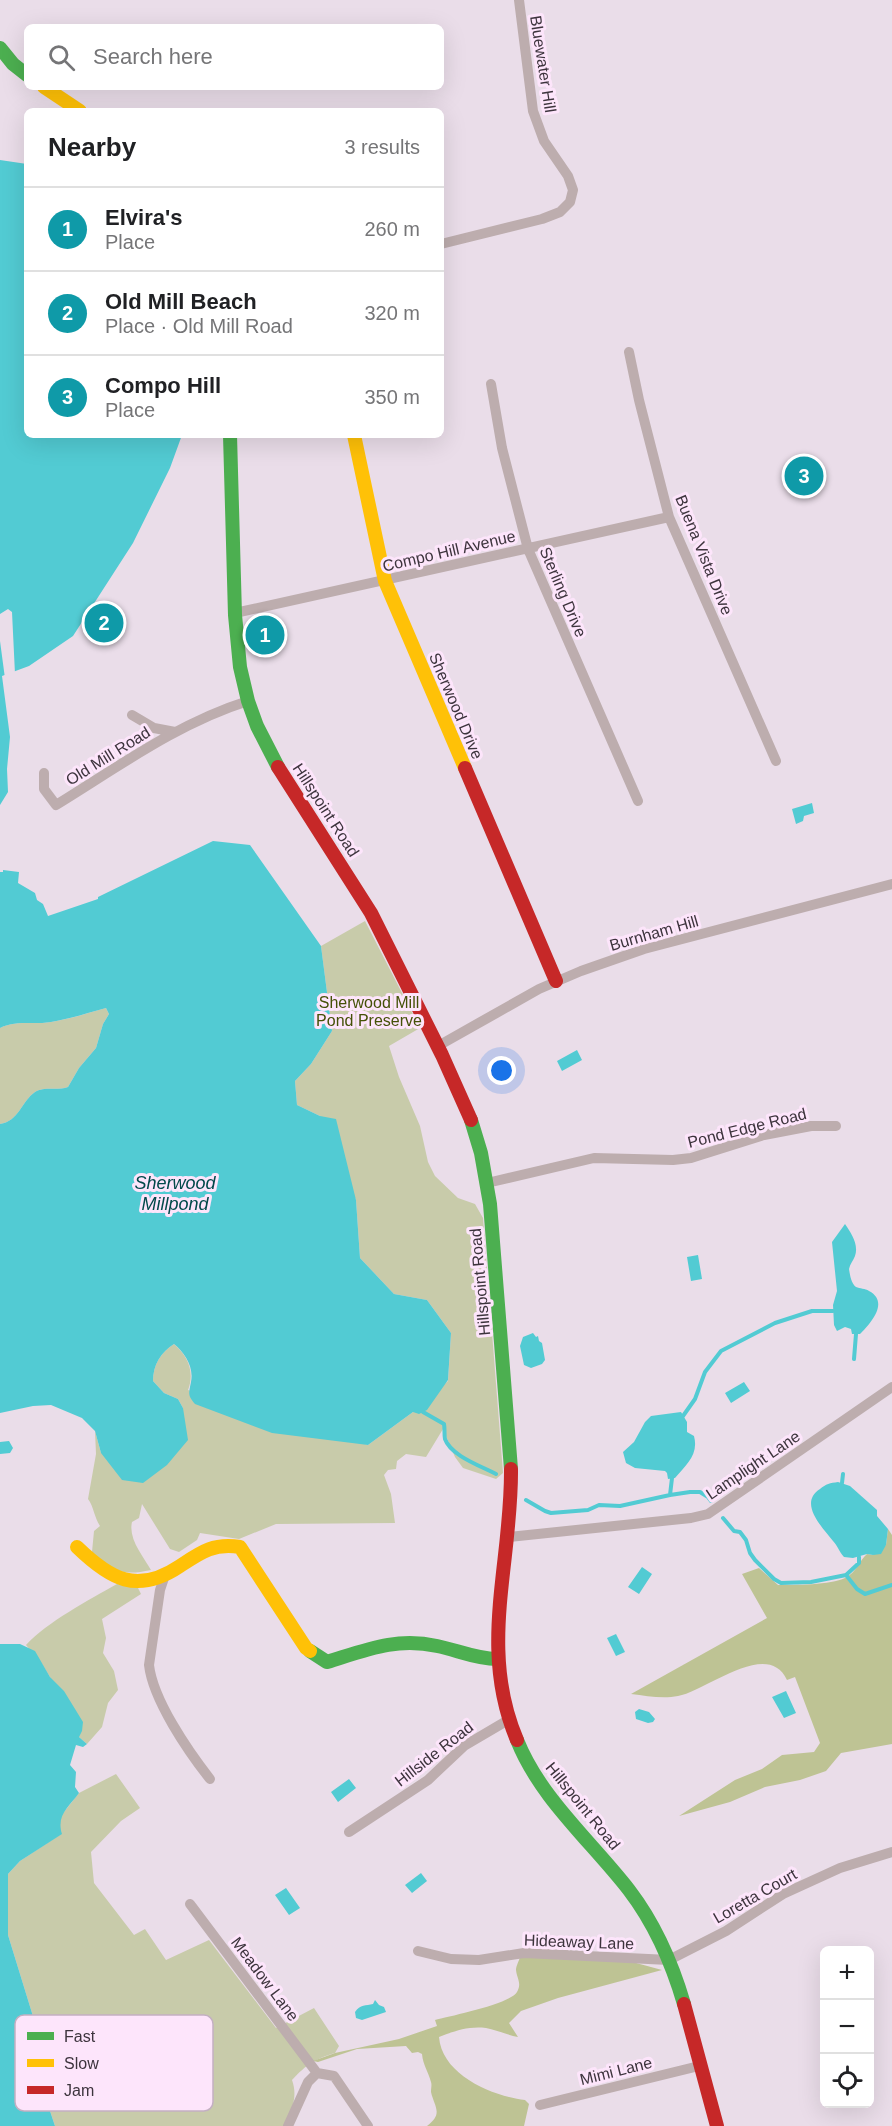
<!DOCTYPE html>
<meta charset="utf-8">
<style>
body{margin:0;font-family:Arial,sans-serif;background:#f2f2f2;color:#202124}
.controls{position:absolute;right:18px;bottom:18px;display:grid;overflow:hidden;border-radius:9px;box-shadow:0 6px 24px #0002}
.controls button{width:54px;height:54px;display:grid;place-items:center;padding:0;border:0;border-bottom:2px solid #e0e0e0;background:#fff;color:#202124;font:30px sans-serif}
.you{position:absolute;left:502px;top:1071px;width:21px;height:21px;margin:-15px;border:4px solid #fff;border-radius:50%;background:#1a73e8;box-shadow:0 0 0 9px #1a73e833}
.badge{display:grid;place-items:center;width:39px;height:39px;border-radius:50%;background:#7c3aed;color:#fff;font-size:20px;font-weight:700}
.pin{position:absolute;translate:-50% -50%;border:3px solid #fff;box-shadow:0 2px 6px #0006}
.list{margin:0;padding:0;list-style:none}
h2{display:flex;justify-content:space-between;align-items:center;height:78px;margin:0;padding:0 24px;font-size:26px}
h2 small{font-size:20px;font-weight:400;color:#757577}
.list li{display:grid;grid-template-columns:39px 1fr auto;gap:18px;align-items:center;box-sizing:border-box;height:84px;padding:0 24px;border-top:2px solid #e0e0e0}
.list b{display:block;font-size:22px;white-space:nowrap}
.list p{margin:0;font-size:20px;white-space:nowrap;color:#757577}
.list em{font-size:20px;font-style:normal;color:#757577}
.icon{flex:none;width:33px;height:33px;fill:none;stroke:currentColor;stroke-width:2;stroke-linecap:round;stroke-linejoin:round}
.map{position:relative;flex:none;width:892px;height:2126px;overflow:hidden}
.search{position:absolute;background:#fff;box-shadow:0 6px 24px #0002;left:24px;top:24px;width:420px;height:66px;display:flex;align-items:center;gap:15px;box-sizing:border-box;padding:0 21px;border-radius:9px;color:#757577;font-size:22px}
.panel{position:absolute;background:#fff;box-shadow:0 6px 24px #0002;left:24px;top:108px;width:420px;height:330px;border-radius:9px}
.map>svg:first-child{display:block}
.green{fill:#c8cbaa}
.forest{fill:#bec394}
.water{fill:#52cbd3}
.pier{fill:#eadde9}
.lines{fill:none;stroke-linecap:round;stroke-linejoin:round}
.stream{stroke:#52cbd3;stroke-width:4}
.street{stroke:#bdadae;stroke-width:10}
.fast{stroke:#4caf50;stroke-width:14}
.slow{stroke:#ffc107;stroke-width:14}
.jam{stroke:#c62828;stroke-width:14}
.labels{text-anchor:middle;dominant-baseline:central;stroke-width:6;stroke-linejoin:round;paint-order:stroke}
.street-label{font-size:16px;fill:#3d343d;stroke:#fde5fb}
.park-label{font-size:16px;fill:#455107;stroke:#fde5fb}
.water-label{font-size:18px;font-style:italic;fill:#02494b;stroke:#fde5fb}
.key{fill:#fde5fb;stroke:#c3b0c2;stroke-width:1.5}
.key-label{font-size:16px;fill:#3d343d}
</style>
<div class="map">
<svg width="892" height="2126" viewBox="0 0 892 2126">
<rect width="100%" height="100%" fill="#eadde9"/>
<path class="green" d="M 365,921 L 420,1028 L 389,1046 L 399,1077 L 420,1126 L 428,1162 L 435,1176 L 458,1198 L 475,1204 L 483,1218 L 503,1473 L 496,1479 L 463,1468 L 455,1457 L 443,1429 L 426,1457 L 406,1454 L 397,1461 L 396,1469 L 388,1470 L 384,1475 L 391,1494 L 395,1523 L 276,1524 L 239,1539 L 200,1533 L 197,1540 L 179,1552 L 170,1549 L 142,1504 L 139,1518 L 132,1522 C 128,1539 143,1556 151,1570 C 123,1576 113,1572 92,1552 L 94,1531 L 100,1526 C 94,1517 94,1507 88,1499 L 96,1454 L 95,1431 L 101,1453 L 183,1408 L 178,1399 L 164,1393 L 153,1381 C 153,1365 161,1352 174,1344 C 188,1356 195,1372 188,1390 L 368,1445 L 413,1412 L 448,1381 L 451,1333 L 427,1300 L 394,1294 L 360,1258 L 356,1200 L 320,1116 L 297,1105 L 295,1081 L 311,1064 L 332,1031 L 321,946 Z
M 106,1008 L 109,1014 L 103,1024 L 96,1048 L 79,1068 L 68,1087 C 58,1091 44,1086 35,1092 C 21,1102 19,1121 0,1124 L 0,1028 C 17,1020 33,1025 51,1022 C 70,1019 88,1013 106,1008 Z
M 117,1584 L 137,1586 L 141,1594 L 102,1619 L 106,1638 L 103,1653 L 114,1671 L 118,1690 L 108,1703 L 102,1727 L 87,1744 L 79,1737 L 50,1677 L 42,1664 L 26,1645 C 47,1622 89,1600 117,1584 Z
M 116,1774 L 140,1808 L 121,1821 L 91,1852 L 94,1883 L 134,1935 L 145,1929 L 166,1960 L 209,1940 L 276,2028 L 314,2008 L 339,2046 L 335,2053 C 315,2059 307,2064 292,2080 C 298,2097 292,2110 284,2126 L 55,2126 L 50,2111 L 44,2052 L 8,1935 L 8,1874 L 20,1861 L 61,1834 L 59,1825 L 60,1817 L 79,1793 Z"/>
<path class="forest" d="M 888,1529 L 892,1535 L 892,1744 L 841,1753 L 826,1771 L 800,1780 L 765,1787 L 730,1802 L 679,1816 L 735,1780 L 762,1769 L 782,1755 L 814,1752 L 820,1743 L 795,1677 L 787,1680 C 768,1638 706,1691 678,1696 C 663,1699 647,1696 631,1694 L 767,1618 L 742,1574 L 759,1568 L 778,1585 C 794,1585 831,1585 845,1578 C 857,1572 859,1561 867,1554 L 873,1555 L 886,1545 Z
M 520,1957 L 625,1960 L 662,1970 L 558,1998 L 521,2011 L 509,2023 L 518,2037 C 507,2035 497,2030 486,2028 C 468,2026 455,2031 439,2037 C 442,2075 492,2096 525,2100 L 529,2104 L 524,2126 L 427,2126 C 444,2114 434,2106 431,2092 C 431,2088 432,2085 431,2082 C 428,2071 423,2065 422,2054 L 418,2052 L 412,2053 L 406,2046 L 357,2049 L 318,2062 L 313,2061 L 335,2053 L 399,2039 L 437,2026 L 435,2020 C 450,2016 510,2004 517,1992 C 522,1983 517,1979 516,1970 C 516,1966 519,1961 520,1957 Z"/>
<path class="water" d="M 0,160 L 27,164 L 27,435 L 182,435 L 170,468 L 133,543 L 73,636 L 29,666 L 2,676 L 10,737 L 7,769 L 8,792 L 0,805 Z
M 812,803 L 814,813 L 804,816 L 803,821 L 796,824 L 792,809 Z
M 213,841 L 250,845 L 321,946 L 332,1031 L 311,1064 L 295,1081 L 297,1105 L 320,1116 L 336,1119 L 356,1200 L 360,1258 L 394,1294 L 427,1300 L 451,1333 L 448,1380 L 427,1410 L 419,1414 L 413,1412 L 368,1445 L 272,1433 L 195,1404 C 187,1395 189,1393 191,1382 C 194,1367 185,1353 174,1344 C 161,1352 153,1365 153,1381 L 164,1393 L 178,1399 L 183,1408 L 188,1440 L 167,1465 L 143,1483 L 122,1480 L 101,1453 L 95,1431 L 82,1418 L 51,1405 L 33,1406 L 0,1413 L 0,1124 C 19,1121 21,1102 35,1092 C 44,1086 58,1091 68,1087 L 79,1068 L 96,1048 L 103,1024 L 109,1014 L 106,1008 C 88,1013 69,1019 51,1022 C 33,1025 17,1020 0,1028 L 0,872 L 3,872 L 3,870 L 19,872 L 18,883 L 35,893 L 37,900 L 43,904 L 48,916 L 98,899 L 98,897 Z
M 577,1050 L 582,1060 L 562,1071 L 557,1061 Z
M 845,1224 C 851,1233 859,1244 855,1256 C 853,1261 850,1264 849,1269 C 850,1275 851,1283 856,1287 C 860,1289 865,1288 869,1291 C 890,1302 870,1324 860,1334 L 852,1334 L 851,1329 L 845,1327 L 837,1331 L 834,1325 L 833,1305 L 837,1291 L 832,1242 Z
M 698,1255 L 702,1279 L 691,1281 L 687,1257 Z
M 533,1333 L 536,1337 L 538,1336 L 539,1341 L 542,1343 L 545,1360 L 542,1364 L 531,1368 L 524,1365 L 520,1346 L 523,1337 Z
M 744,1382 L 750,1391 L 731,1403 L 725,1393 Z
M 681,1412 L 687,1422 L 687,1432 L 694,1436 C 699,1455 686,1465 675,1478 L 668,1479 L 667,1473 L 665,1471 L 635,1468 L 626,1463 L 623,1452 L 634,1442 L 645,1422 L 651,1416 Z
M 9,1441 L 13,1448 L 10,1453 L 0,1454 L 0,1442 Z
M 838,1482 L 850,1486 L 877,1510 L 877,1516 L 888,1529 L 886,1545 L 881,1554 L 873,1555 L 867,1554 L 853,1558 L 844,1557 C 839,1552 838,1546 833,1541 C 822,1527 798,1503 820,1489 C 826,1484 830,1483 838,1482 Z
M 642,1567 L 652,1574 L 639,1594 L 628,1587 Z
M 616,1634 L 625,1652 L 616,1656 L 607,1638 Z
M 0,1644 L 20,1644 L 35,1651 L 50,1677 L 64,1691 L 83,1722 L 82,1731 L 79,1737 L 87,1744 L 83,1747 L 76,1745 L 70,1765 L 76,1772 L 75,1787 L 79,1793 C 69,1807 56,1815 62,1834 L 20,1861 L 8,1874 L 8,1935 L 44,2052 L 50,2111 L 55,2126 L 0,2126 Z
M 786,1691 L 796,1713 L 784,1718 L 772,1697 Z
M 639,1709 L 649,1712 L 655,1719 L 653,1722 L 648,1723 L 636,1719 L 635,1712 Z
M 349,1779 L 356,1788 L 338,1802 L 331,1792 Z
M 421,1873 L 427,1881 L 412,1893 L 405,1885 Z
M 286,1888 L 300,1908 L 289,1915 L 275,1895 Z
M 375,2000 L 379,2005 L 384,2007 L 386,2012 L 362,2020 L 356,2018 L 355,2012 C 360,2004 366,2006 373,2004 Z"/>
<path class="pier" d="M 8,609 L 12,612 L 15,674 L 5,678 L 6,686 L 0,641 L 0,614 Z"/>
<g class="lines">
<path class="stream" d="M 854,1359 L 856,1334
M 423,1412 L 444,1424 C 445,1429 444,1434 445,1439 C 451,1456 481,1466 496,1474
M 683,1416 L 695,1399 L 705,1372 L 721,1351 L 775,1323 L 812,1311 L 833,1311
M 842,1483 L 843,1474
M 670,1495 L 672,1478
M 526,1500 L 545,1511 L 551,1513 L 588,1510 L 599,1505 L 620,1506 L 670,1495 L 690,1492 L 700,1492 L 708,1497 L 711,1501
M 723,1518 L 734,1531 L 740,1532 L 746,1540 L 750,1553 L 755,1560 L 774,1579 L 781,1583 L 811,1582 L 846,1575 L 857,1589 L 865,1594 L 892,1585
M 846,1575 L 859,1563 L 859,1557"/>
<path class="street" d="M 441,244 L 542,219 L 560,212 L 570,202 L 573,190 L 568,176 L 544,141 L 533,111 L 519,0
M 629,352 L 639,400 L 669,517 L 776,761
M 491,384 L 502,448 L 528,549 L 638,801
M 235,613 L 669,517
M 132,715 L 154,728 L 175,732
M 44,773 L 44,789 L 56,805 C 118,767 178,723 248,701
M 438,1046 L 539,989 L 581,971 L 644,949 L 892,884
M 487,1183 L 594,1158 L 673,1160 L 691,1158 L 764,1135 L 811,1126 L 836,1126
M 509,1537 L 691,1518 L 708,1514 L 892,1387
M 165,1575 L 160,1590 L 149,1665 C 153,1700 188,1751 210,1779
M 349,1832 L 428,1780 L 464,1746 L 508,1720
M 190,1904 L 317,2073
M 418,1951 L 451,1959 L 479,1960 L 524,1953 L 669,1960 L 726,1931 L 783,1894 L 840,1868 L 892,1852
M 317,2073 L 334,2076 L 368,2126
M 540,2105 L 699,2066
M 288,2126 L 308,2082 L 317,2073"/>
<path class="fast" d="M 0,48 L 13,64 L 27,75
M 230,435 L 235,615 L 240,667 L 248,701 L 257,726 L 278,767
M 471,1120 L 481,1153 L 490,1204 L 511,1469
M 310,1651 L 327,1662 C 366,1650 396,1637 437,1646 C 457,1650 476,1659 497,1659
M 517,1740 C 540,1798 591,1841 629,1890 C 655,1924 672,1963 684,2004"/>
<path class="slow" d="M 44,87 L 80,111
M 354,435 L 385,581 L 465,768
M 77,1547 C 110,1579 137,1595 180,1566 C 201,1552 213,1543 240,1547 L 306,1648 L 310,1651"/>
<path class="jam" d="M 278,767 L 371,913 L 442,1055 L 471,1120
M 465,768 L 556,981
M 511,1469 C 512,1564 478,1648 517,1740
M 684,2004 L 717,2126"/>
</g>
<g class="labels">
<g class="street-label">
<text transform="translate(543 64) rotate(81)">Bluewater Hill</text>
<text transform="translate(449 551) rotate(-13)">Compo Hill Avenue</text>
<text transform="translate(704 555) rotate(68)">Buena Vista Drive</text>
<text transform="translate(563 592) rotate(67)">Sterling Drive</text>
<text transform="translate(456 706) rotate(67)">Sherwood Drive</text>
<text transform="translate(108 756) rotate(-32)">Old Mill Road</text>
<text transform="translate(326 810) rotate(57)">Hillspoint Road</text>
<text transform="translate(654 933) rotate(-16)">Burnham Hill</text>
<text transform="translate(747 1128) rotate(-14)">Pond Edge Road</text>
<text transform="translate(480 1282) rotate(-95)">Hillspoint Road</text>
<text transform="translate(753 1465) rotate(-34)">Lamplight Lane</text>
<text transform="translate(434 1754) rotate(-38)">Hillside Road</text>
<text transform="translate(583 1806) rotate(51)">Hillspoint Road</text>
<text transform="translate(755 1896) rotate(-30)">Loretta Court</text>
<text transform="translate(579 1942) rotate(2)">Hideaway Lane</text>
<text transform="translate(265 1979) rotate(53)">Meadow Lane</text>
<text transform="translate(616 2071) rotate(-14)">Mimi Lane</text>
</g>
<g class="park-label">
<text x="369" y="1002">Sherwood Mill<tspan x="369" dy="18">Pond Preserve</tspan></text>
</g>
<g class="water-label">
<text x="175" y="1183">Sherwood<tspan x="175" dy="21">Millpond</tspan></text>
</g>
</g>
<rect x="15" y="2015" width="198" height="96" rx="9" class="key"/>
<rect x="27" y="2032" width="27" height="8" fill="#4caf50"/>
<rect x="27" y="2059" width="27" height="8" fill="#ffc107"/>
<rect x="27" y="2086" width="27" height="8" fill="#c62828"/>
<g class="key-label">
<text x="64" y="2042">Fast</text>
<text x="64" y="2069">Slow</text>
<text x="64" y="2096">Jam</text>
</g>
</svg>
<div class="controls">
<button>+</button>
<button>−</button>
<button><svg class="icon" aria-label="locate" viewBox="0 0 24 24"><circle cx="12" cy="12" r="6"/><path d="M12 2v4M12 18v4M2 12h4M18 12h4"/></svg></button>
</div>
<div class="you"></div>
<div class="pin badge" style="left:265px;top:635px;background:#0f9aa8">1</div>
<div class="pin badge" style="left:104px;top:623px;background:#0f9aa8">2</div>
<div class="pin badge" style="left:804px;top:476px;background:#0f9aa8">3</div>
<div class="search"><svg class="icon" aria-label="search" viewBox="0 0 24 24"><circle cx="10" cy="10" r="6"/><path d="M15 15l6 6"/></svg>Search here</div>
<section class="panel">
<h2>Nearby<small>3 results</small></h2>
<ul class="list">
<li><span class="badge" style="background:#0f9aa8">1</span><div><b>Elvira's</b><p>Place</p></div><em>260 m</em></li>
<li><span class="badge" style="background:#0f9aa8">2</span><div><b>Old Mill Beach</b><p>Place · Old Mill Road</p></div><em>320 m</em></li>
<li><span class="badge" style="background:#0f9aa8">3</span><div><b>Compo Hill</b><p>Place</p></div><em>350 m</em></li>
</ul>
</section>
</div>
